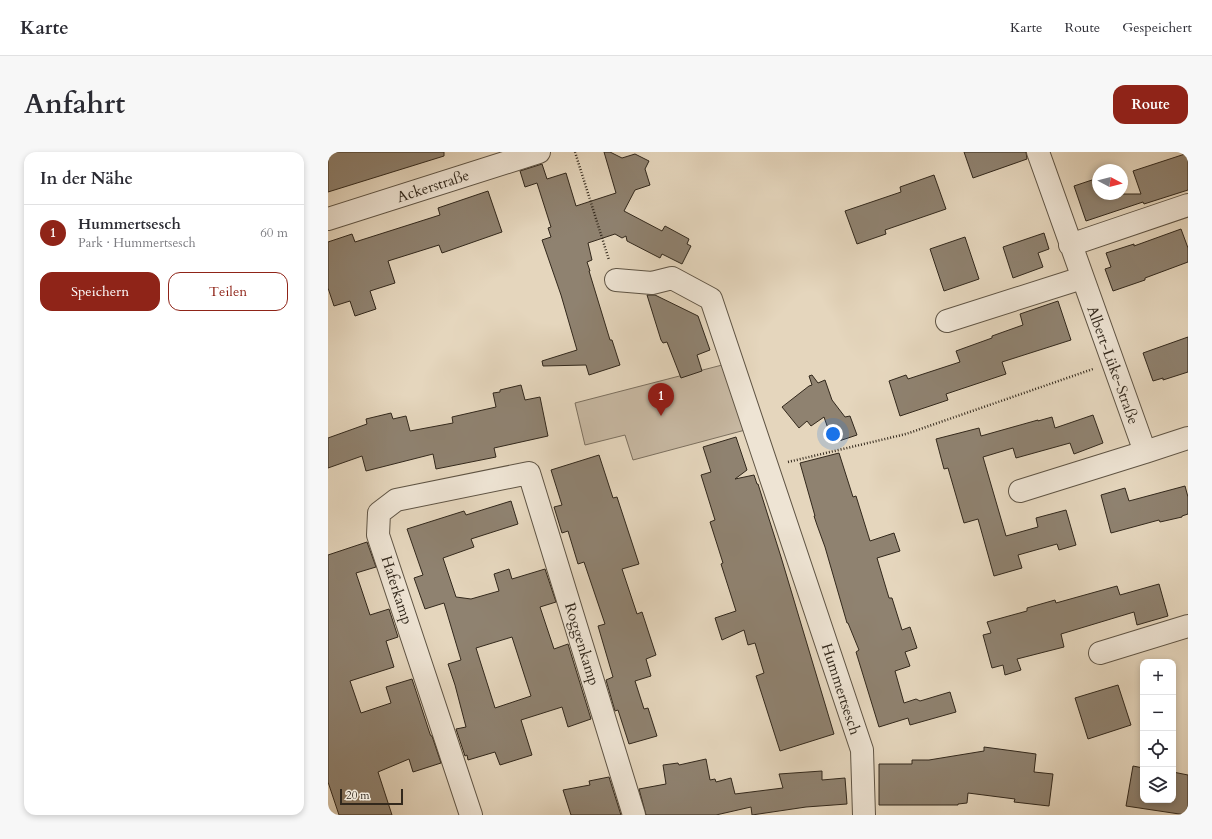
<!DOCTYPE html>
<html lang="de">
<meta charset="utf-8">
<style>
body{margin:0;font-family:Cardo,serif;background:#f7f7f7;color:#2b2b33}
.controls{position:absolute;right:12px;bottom:12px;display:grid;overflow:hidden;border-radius:8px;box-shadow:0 2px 6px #0003}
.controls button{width:36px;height:36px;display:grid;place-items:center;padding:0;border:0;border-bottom:1px solid #e1e1e2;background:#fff;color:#2b2b33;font:20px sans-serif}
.compass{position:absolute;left:764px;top:12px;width:36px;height:36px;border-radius:50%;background:#fff;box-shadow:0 2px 6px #0003;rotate:97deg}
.scale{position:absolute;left:12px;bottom:10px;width:63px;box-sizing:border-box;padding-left:4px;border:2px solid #32281c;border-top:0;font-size:11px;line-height:14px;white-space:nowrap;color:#32281c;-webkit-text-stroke:3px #eee4d4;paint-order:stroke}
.you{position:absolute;left:505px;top:282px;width:14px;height:14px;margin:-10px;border:3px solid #fff;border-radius:50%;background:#1a73e8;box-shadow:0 0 0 6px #1a73e833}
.badge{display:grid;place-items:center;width:26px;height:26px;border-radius:50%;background:#8f2418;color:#fff;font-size:13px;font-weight:700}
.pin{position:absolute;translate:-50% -33px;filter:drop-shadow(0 1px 2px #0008)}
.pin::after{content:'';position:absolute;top:21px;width:14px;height:12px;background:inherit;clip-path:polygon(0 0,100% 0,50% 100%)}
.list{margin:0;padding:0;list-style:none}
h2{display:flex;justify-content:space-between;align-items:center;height:52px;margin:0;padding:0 16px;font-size:17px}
h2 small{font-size:13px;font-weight:400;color:#7c7c81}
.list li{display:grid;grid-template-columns:26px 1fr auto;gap:12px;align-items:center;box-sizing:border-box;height:56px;padding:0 16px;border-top:1px solid #e1e1e2}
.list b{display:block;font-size:15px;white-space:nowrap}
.list p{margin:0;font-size:13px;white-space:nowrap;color:#7c7c81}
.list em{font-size:13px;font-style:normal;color:#7c7c81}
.actions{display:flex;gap:8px;padding:12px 16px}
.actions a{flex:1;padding:9px 0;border:1px solid #8f2418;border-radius:12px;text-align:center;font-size:14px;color:#8f2418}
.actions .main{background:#8f2418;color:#fff}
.icon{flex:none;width:22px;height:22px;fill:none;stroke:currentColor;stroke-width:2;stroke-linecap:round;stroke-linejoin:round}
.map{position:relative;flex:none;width:860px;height:663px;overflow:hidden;border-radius:12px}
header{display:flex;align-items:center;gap:24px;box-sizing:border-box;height:56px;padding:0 20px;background:#fff;border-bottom:1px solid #e1e1e2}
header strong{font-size:19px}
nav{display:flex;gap:22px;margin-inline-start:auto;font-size:14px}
.intro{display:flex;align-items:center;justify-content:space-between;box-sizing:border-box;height:96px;padding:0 24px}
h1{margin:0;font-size:28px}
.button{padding:10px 18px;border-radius:12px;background:#8f2418;color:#fff;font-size:14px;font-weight:700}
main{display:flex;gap:24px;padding:0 24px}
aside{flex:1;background:#fff;border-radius:12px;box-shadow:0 2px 6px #0003}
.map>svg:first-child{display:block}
.green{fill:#c7b8a2;stroke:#7c705f}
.building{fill:#8f8270;stroke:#32281c;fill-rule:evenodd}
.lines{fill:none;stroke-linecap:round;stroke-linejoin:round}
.minor-casing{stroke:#5f5444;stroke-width:24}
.path{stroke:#32281c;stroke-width:2.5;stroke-dasharray:1 2;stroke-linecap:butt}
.minor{stroke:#eee4d4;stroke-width:22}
.labels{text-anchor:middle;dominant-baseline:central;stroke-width:3;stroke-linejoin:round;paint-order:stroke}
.street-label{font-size:15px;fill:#32281c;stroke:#eee4d4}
</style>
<header>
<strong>Karte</strong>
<nav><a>Karte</a><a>Route</a><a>Gespeichert</a></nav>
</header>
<div class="intro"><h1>Anfahrt</h1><a class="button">Route</a></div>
<main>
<aside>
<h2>In der Nähe<small></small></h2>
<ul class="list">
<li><span class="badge">1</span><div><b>Hummertsesch</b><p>Park · Hummertsesch</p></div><em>60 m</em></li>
</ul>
<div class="actions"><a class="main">Speichern</a><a>Teilen</a></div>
</aside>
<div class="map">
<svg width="860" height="663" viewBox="0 0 860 663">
<rect width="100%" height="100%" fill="#e5d6bd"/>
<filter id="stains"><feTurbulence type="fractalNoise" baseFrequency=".005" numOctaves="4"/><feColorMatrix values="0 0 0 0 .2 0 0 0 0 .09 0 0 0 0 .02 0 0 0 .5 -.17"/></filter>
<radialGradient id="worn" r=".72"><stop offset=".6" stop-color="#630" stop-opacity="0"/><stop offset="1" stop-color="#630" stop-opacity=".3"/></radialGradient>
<path class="green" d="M 398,212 L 421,277 L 305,308 L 297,283 L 257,293 L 247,251 Z"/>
<path class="building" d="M 0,0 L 116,0 L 116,4 L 0,40 Z
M 276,0 L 282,0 L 294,6 L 307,2 L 321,9 L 317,17 L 322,33 L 307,38 L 296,59 L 334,79 L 337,74 L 361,87 L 359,92 L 363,94 L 354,112 L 334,102 L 332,106 L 299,89 L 298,84 L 294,86 L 287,82 L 260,91 L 264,108 L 259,110 L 262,119 L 261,119 L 282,188 L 284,188 L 292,213 L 261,223 L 258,213 L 215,214 L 214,209 L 249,198 L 233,143 L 214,88 L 223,85 L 220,76 L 223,75 L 209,31 L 197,35 L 192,19 L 214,12 L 219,27 L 238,21 L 248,54 L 288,41 Z
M 636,0 L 698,0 L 699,7 L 645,26 Z
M 860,1 L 860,38 L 816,52 L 815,50 L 758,69 L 746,34 L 770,26 L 770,42 L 813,42 L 805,19 Z
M 606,23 L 618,57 L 557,78 L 558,82 L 529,92 L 517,59 L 573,40 L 572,35 Z
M 160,39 L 174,80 L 114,101 L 111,93 L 60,109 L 67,131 L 42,139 L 48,157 L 27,164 L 22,149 L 6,154 L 0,136 L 0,90 L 24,82 L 27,90 L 112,63 L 110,56 Z
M 853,77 L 860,96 L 860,110 L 817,126 L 817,128 L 785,139 L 777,117 L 783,115 L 778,101 L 806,92 L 806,94 Z
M 716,81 L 721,97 L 710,101 L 715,115 L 685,126 L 675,95 Z
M 637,85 L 651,127 L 616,139 L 602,97 Z
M 319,143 L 327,143 L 370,164 L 382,198 L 369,203 L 374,219 L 353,226 L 339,190 L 335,191 L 333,188 Z
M 730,149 L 743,188 L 674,210 L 678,222 L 618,242 L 620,248 L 572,264 L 561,229 L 578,223 L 580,227 L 632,210 L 628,199 L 664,186 L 664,184 L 695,173 L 692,162 Z
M 860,185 L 860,220 L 835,228 L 835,226 L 825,229 L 815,201 Z
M 484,223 L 490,231 L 497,228 L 504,248 L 517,265 L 522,264 L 529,283 L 505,291 L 496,265 L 483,274 L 479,269 L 471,276 L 454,255 L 481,234 L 484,233 L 481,224 Z
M 193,233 L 197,248 L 212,245 L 220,284 L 166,296 L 168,305 L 108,317 L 105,302 L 38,319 L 34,304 L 0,316 L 0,286 L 39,272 L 38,267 L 63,261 L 65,267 L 78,264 L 82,279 L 125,271 L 124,265 L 168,255 L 165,241 L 172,240 L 172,238 Z
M 765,263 L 775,291 L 746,302 L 742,291 L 688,306 L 685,296 L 655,305 L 678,384 L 710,375 L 708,366 L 738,358 L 748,393 L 731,398 L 729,392 L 690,403 L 694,416 L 666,424 L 650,367 L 636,371 L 620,316 L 616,317 L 608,287 L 651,276 L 653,284 L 710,268 L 710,269 L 724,265 L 727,276 Z
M 408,285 L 419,318 L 407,327 L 426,323 L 429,332 L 430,332 L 453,405 L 506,582 L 452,599 L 428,524 L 436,521 L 427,491 L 420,493 L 416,478 L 394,488 L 387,466 L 408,459 L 393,412 L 395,411 L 382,370 L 387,368 L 373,323 L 383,320 L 375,295 Z
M 511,301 L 525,345 L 528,344 L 542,389 L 566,381 L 572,399 L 549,406 L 561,446 L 564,446 L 574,478 L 582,475 L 589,496 L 577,500 L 582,514 L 567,519 L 576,551 L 588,547 L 592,549 L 622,540 L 628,560 L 582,573 L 580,566 L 551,575 L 528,500 L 531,498 L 520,471 L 519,471 L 497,395 L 489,373 L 486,364 L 487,364 L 472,311 Z
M 271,303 L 285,346 L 289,345 L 311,412 L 294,417 L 309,462 L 314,460 L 328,503 L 318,507 L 323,524 L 307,529 L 316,557 L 320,556 L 329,584 L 301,592 L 290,558 L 287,559 L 278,528 L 285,525 L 270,474 L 277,472 L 256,410 L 250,412 L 240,379 L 234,381 L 226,355 L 234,353 L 223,318 Z
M 857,334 L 860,345 L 860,362 L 854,364 L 854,365 L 832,370 L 831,368 L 783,381 L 773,343 L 797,336 L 801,349 Z
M 183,349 L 190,372 L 143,387 L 146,395 L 115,406 L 128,445 L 143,447 L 171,439 L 166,422 L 181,417 L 184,427 L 217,417 L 228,450 L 212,455 L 226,497 L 240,492 L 263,567 L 240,575 L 234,555 L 193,568 L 204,603 L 172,613 L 167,600 L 140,608 L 139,603 L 137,604 L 128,577 L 138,575 L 127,533 L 120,512 L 133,508 L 116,451 L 97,457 L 86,426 L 95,423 L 79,377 L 136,359 L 138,363 ZM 184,485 L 203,544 L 167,556 L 148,496 Z
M 39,390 L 48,415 L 28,421 L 42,463 L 61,457 L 70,485 L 58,489 L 66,515 L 22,529 L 33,561 L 63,551 L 58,535 L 84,527 L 102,582 L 103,584 L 104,584 L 113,611 L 85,620 L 81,607 L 50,620 L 64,663 L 11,663 L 0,630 L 0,403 Z
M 831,432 L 840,464 L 809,473 L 806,460 L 733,482 L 736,495 L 689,507 L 693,518 L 677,523 L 675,513 L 664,516 L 655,483 L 663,481 L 659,470 L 699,459 L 699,456 L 727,448 L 728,451 L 789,434 L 792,443 Z
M 790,533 L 803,573 L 760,587 L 747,546 Z
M 656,595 L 708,602 L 706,620 L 725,622 L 721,654 L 686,650 L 687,647 L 640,641 L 639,651 L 630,652 L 630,653 L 551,653 L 551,612 L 584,612 L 584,608 L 601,608 L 656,599 Z
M 378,607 L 382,628 L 387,627 L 388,630 L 403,626 L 407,642 L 455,636 L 451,622 L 494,619 L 494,628 L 517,626 L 519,652 L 478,655 L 424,663 L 423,655 L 388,663 L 318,663 L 311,637 L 338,632 L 335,613 L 350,611 L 351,613 Z
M 805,614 L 815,616 L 815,648 L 845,648 L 845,620 L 860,623 L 860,652 L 858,663 L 798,654 Z
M 281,625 L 293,663 L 243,663 L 235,638 L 262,633 L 261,629 Z"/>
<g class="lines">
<defs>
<path id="minor" d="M 710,0 L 817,300 L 860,286
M 0,67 L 211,0
M 742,93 L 860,53
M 288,128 L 324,131 L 344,126 L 383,147 L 534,598 L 536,663
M 619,169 L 754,126
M 692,339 L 817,300
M 772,501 L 860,474
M 143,663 L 50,383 L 51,361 L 68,348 L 201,321 L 306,663"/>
</defs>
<use href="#minor" class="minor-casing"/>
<path class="path" d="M 247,0 L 281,108
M 460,310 L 578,282 L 765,217"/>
<use href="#minor" class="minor"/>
</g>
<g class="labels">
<g class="street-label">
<text transform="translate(105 34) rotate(-18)">Ackerstraße</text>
<text transform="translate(785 213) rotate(70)">Albert-Lüke-Straße</text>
<text transform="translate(69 438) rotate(72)">Haferkamp</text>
<text transform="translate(254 492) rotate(73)">Roggenkamp</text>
<text transform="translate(513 537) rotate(72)">Hummertsesch</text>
</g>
</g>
<rect width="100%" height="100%" filter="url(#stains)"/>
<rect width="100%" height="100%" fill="url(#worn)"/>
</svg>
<div class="controls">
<button>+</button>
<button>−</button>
<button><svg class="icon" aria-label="locate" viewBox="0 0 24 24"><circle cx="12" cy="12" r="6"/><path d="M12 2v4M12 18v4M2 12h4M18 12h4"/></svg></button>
<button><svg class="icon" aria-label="layers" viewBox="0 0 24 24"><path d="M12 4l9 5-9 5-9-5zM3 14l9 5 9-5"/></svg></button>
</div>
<svg class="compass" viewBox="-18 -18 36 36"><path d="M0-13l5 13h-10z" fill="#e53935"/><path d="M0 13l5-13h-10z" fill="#7c7c81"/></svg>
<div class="scale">20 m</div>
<div class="you"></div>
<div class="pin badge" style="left:333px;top:264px">1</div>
</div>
</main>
